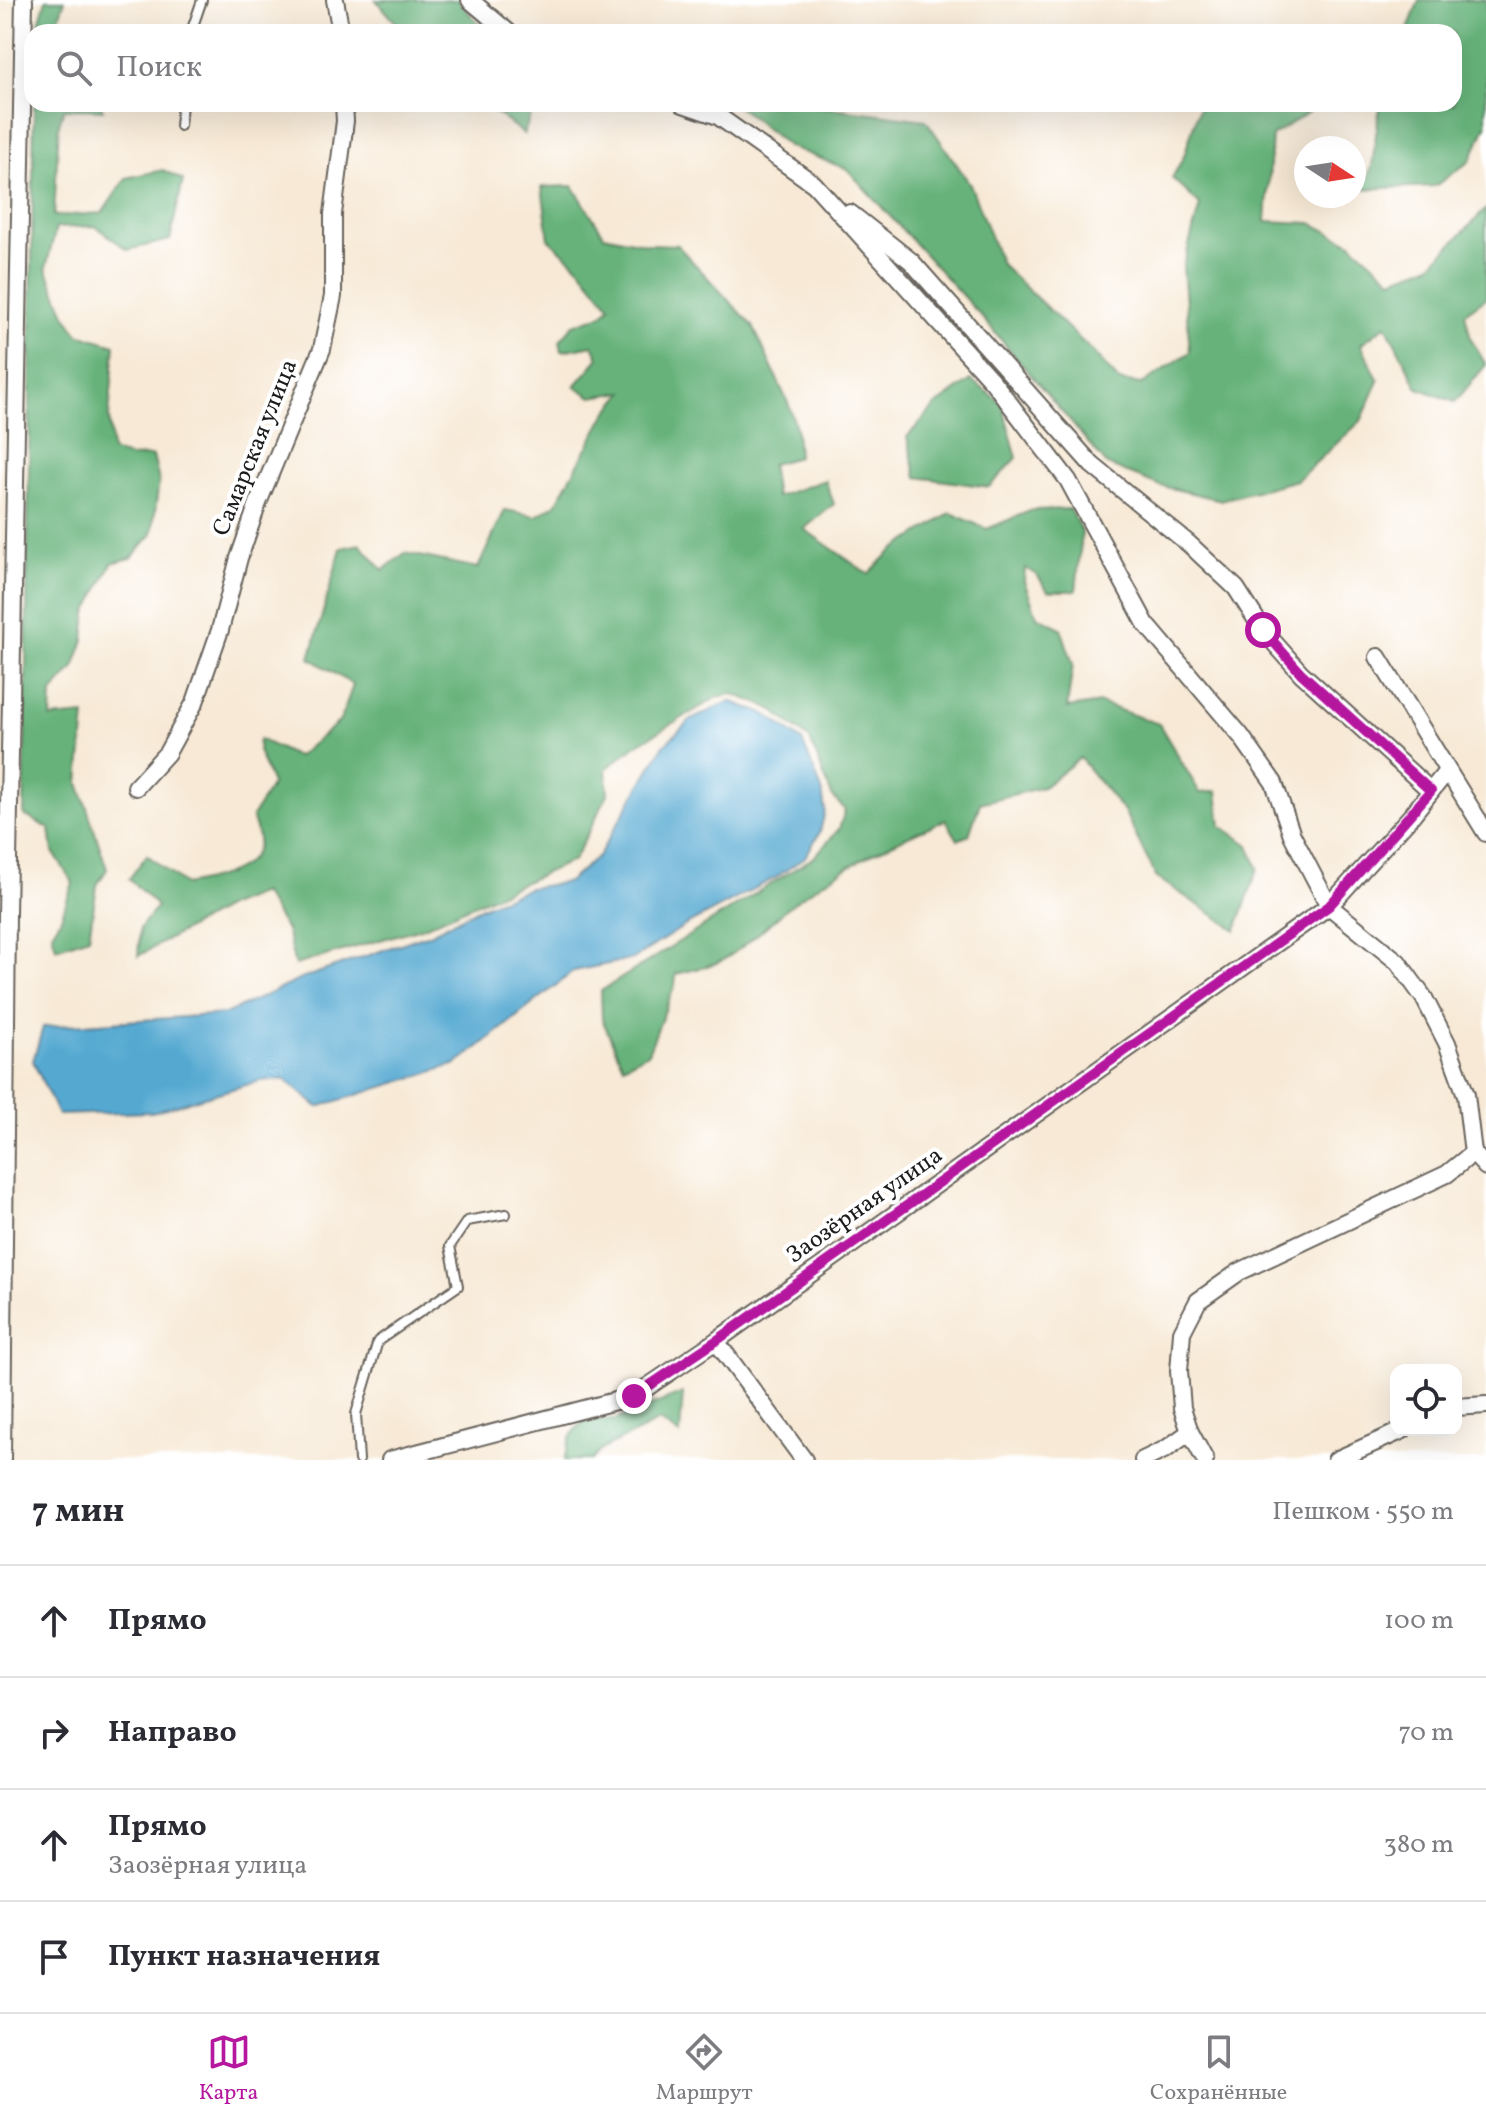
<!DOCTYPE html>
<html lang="ru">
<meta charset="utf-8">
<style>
body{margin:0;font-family:Vollkorn,serif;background:#f2f2f3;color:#2b2b33}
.controls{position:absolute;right:24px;bottom:24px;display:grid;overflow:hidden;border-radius:16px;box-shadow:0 8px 32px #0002}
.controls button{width:72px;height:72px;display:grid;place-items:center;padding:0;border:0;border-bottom:2px solid #e1e1e2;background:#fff;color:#2b2b33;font:40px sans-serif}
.compass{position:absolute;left:1294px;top:136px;width:72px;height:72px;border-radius:50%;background:#fff;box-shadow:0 8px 32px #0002;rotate:102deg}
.stop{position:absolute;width:24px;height:24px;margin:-18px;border:6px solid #b5179e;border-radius:50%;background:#fff}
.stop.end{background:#b5179e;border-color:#fff;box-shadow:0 2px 8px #0008}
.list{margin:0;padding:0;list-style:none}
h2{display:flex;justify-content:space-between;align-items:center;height:104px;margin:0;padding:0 32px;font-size:34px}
h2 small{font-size:26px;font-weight:400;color:#7c7c81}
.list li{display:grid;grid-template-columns:52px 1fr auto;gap:24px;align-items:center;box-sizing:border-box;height:112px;padding:0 32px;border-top:2px solid #e1e1e2}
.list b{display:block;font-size:30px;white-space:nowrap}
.list p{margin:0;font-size:26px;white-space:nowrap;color:#7c7c81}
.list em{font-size:26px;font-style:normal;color:#7c7c81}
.icon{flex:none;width:44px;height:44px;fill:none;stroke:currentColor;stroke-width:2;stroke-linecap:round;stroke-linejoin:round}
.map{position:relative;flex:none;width:1486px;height:1460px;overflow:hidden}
.search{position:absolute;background:#fff;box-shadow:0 8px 32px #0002;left:24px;right:24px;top:24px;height:88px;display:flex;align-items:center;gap:20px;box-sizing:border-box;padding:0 28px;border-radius:24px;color:#7c7c81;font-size:30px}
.sheet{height:552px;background:#fff}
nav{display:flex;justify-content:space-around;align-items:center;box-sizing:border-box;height:112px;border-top:2px solid #e1e1e2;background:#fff;font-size:22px;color:#7c7c81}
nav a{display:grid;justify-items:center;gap:4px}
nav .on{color:#b5179e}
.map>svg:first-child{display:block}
.forest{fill:#66b27a;stroke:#41674b;stroke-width:2}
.water{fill:#55a9d1;stroke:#386276;stroke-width:2}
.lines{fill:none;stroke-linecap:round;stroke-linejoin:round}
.service-casing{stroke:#69645d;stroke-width:12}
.minor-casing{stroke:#69645d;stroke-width:20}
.service{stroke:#fff;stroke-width:8}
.minor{stroke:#fff;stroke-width:16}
.route{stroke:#b5179e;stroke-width:10}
.labels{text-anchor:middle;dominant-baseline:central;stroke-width:8;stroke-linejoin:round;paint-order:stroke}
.street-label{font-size:24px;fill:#1c1c1c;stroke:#fff}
</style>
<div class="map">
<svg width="1486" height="1460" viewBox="0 0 1486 1460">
<rect width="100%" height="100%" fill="#fff"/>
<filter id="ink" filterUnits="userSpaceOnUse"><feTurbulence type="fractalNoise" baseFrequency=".0125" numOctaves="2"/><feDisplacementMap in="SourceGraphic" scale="16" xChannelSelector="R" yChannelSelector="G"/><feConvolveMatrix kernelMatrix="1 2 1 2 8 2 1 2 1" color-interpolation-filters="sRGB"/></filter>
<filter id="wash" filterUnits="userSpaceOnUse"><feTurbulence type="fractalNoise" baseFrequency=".006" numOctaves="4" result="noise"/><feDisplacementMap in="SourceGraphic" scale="32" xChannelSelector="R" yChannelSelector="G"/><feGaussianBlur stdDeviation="1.8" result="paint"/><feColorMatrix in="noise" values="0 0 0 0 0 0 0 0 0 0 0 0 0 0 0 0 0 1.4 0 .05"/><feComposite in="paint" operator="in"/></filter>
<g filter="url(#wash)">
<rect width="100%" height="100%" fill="#f7e9d5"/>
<path class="forest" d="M 46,0 L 65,0 L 54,32 L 36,32 Z
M 376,0 L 458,0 L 486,32 L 404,32 Z
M 1419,0 L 1486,0 L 1486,126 L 1470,161 L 1435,186 L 1363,189 L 1372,166 L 1380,104 L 1454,104 L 1454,32 L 1407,32 Z
M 34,104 L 100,104 L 103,110 L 64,109 L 59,124 L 54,216 L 102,213 L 126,178 L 163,170 L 183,180 L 170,240 L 128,250 L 95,226 L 56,228 L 46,268 L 65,314 L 78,334 L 115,345 L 109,416 L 112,451 L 129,457 L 153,456 L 159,481 L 152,534 L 131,558 L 112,563 L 87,613 L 84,640 L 74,668 L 52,693 L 51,718 L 85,715 L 79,783 L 107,869 L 97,885 L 89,937 L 56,948 L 52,933 L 60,920 L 73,883 L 53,852 L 50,829 L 24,815 Z
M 484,104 L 541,104 L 532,110 L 524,134 Z
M 735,104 L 801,104 L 926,120 L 970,184 L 1001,264 L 1090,349 L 1119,381 L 1142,384 L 1190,352 L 1183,267 L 1200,205 L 1172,178 L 1184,156 L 1199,108 L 1204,104 L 1314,104 L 1315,108 L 1272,136 L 1266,221 L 1311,223 L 1350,242 L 1392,279 L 1431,265 L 1486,209 L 1486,298 L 1465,313 L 1471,339 L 1486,365 L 1455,402 L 1418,388 L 1386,325 L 1361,344 L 1379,381 L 1361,421 L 1297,480 L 1221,500 L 1161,486 L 1107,465 L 980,315 L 847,169 L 788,146 Z
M 573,186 L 604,235 L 647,244 L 677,245 L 753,326 L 789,405 L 796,428 L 798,457 L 771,464 L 776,497 L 825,480 L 834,504 L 804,529 L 868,574 L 892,551 L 951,513 L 987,529 L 1032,510 L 1070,509 L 1082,532 L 1076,591 L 1048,591 L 1037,575 L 1025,568 L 1024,581 L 1037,616 L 1061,628 L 1073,664 L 1067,708 L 1100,703 L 1159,724 L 1200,793 L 1217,791 L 1221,826 L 1249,845 L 1258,868 L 1236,930 L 1156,877 L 1125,813 L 1080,758 L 1043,787 L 980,803 L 969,835 L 958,840 L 946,820 C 895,840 845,866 800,898 C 773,918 752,943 723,960 C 710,967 691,970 676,974 L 675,985 L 648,1053 L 623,1066 L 602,1019 L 601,991 L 815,856 L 839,829 L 845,810 L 832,796 L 810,740 L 770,708 L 733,694 L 718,697 L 636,745 L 606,769 L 608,794 L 574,860 L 424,927 L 295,965 L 286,930 L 262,893 L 227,907 L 138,956 L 140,928 L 157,906 L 129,879 L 147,855 L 185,885 C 208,880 256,872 258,842 C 259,834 254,824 252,817 L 272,784 L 258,751 L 259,739 L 297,757 L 340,721 L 353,685 L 310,658 L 341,548 L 360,544 L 383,570 L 405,553 L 478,568 L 505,510 L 536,516 L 556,504 L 606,414 L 624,392 L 592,397 L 575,386 L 599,358 L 593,345 L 562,351 L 560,341 L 573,325 L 602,315 L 610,306 L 579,267 L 549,239 L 542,187 Z
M 971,380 L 1002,403 L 1017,458 L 989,487 L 917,477 L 907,437 L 935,406 Z
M 683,1393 L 680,1435 L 659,1421 L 601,1450 L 592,1460 L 564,1460 L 570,1437 L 585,1419 L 615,1420 Z"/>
<path class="water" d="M 730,701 L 767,715 L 802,741 L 822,790 L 825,811 L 820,832 L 805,857 L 775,878 L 686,925 L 633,959 L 574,971 L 457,1064 L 318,1107 L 284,1079 L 260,1081 L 152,1112 L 58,1115 L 33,1061 L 43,1027 L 225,1014 L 303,978 L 429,934 L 486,905 L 529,888 L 568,882 L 599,855 L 664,745 L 689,721 Z"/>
</g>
<g filter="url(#ink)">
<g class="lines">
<defs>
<path id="service" d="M 191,32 L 202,0
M 180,126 L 182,104
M 359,1460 L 356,1414 L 378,1341 L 458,1286 L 450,1246 L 467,1221 L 506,1214"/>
<path id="minor" d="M 335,0 L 341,32
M 470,0 L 508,32
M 683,104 L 718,116 L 814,184 L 993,382 L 1068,480 L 1146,624 L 1241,736 L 1274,783 L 1292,835 L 1329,906 L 1398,962 L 1424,998 L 1447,1043 L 1466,1095 L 1473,1153 L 1447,1174 L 1239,1272 L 1198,1301 L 1182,1332 L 1179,1371 L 1182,1408 L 1190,1432 L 1205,1460
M 850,213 L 911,261 L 1092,465 L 1189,544 L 1236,588 L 1263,630 L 1301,673 L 1431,791
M 1378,657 L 1486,833
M 136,787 L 167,753 L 195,702 L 220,630 L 239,558 L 258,503 L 322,349 L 333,296 L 333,214 L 345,121 L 344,104
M 1473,1153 L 1486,1167
M 716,1341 L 804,1460
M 1456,1407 L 1486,1405
M 2,1460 L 7,914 L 24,0
M 390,1460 L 634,1396 L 716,1341 L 1329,906 L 1412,815 L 1447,771
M 1143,1460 L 1166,1449 L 1190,1432
M 1336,1460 L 1403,1430"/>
</defs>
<use href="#service" class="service-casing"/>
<use href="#minor" class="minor-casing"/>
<use href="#service" class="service"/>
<use href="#minor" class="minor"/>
</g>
</g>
<g class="lines" filter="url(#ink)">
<path class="route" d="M 634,1396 L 716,1341 L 1329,906 L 1431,791 L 1301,673 L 1263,630"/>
</g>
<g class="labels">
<g class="street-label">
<text transform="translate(256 448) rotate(-68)">Самарская улица</text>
<text transform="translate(865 1206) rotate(-35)">Заозёрная улица</text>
</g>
</g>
</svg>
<div class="controls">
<button><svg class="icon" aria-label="locate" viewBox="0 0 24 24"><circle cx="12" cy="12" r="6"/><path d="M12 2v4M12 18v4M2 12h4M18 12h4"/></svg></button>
</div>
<svg class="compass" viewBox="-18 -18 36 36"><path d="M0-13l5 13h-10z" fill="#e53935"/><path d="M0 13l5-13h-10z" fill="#7c7c81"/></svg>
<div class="stop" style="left:1263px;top:630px"></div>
<div class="stop end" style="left:634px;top:1396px"></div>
<div class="search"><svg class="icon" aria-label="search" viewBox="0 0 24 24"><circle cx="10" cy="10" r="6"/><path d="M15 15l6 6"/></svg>Поиск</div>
</div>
<section class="sheet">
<h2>7 мин<small>Пешком · 550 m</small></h2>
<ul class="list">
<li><svg class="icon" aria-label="ahead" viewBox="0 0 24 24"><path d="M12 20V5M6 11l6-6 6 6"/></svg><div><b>Прямо</b></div><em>100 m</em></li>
<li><svg class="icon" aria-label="right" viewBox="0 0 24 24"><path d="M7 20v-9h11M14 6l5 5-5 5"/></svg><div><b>Направо</b></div><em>70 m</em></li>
<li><svg class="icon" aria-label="ahead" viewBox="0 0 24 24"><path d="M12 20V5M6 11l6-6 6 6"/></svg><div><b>Прямо</b><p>Заозёрная улица</p></div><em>380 m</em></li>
<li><svg class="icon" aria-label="arrive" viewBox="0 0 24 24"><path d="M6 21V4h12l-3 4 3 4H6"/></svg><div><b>Пункт назначения</b></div></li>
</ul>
</section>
<nav>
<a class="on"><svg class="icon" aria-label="map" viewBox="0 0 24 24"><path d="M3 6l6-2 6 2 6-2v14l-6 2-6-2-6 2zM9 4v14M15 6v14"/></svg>Карта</a>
<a><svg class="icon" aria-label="directions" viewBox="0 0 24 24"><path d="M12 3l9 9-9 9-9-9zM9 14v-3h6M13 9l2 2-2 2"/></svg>Маршрут</a>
<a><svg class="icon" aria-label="saved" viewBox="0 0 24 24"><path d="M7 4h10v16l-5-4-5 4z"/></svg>Сохранённые</a>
</nav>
